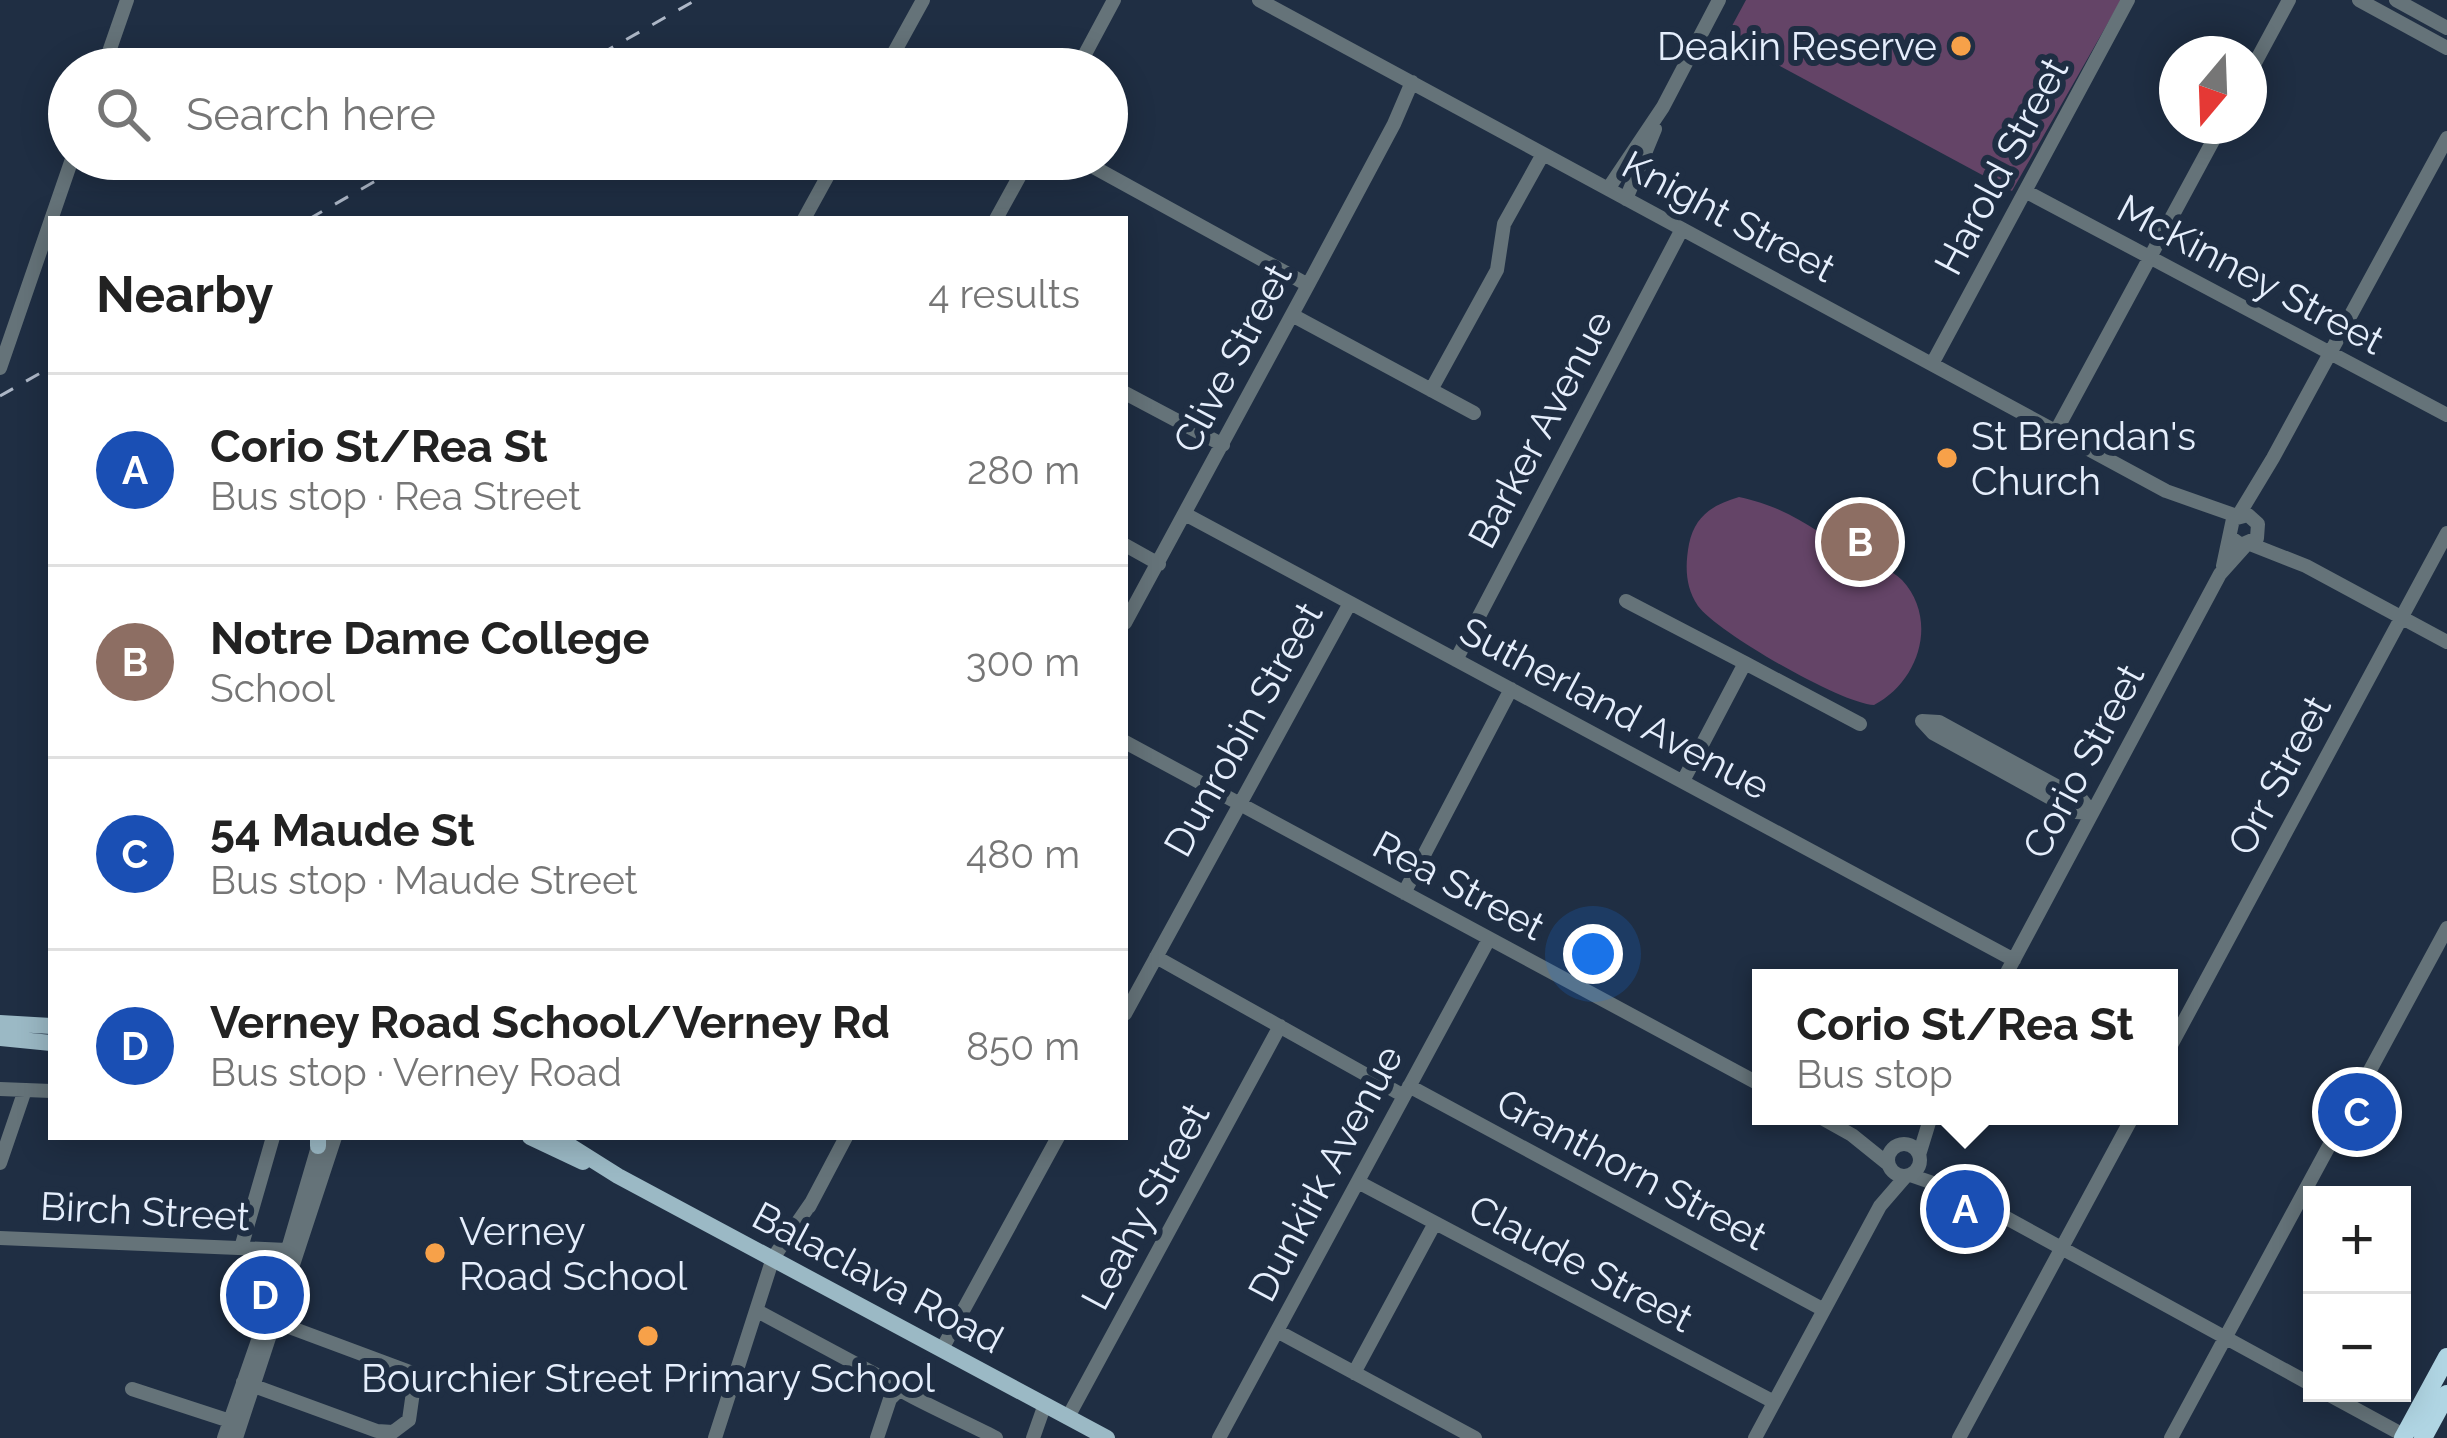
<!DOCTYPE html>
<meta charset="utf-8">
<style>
body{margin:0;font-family:Raleway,sans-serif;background:#f6f6f6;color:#222}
.controls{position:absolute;right:36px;bottom:36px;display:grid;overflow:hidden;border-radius:0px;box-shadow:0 6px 30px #0003}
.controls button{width:108px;height:108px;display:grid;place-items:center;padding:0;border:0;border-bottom:3px solid #e0e0e0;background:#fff;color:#222;font:60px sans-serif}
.compass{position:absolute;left:2159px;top:36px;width:108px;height:108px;border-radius:50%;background:#fff;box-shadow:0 6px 30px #0003;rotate:199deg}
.you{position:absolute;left:1593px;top:954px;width:42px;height:42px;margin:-30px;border:9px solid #fff;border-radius:50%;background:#1a73e8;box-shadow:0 0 0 18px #1a73e833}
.badge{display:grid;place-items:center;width:78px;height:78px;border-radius:50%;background:#d93025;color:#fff;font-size:39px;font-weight:700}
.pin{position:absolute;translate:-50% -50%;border:6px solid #fff;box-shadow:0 3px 12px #0006}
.popup{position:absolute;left:1752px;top:969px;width:426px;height:156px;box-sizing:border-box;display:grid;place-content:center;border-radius:0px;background:#fff;filter:drop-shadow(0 3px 9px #0005);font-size:39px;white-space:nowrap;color:#767676}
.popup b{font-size:45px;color:#222}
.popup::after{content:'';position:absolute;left:50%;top:100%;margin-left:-24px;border:24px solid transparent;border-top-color:#fff}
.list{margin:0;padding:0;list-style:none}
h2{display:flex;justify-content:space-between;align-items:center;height:156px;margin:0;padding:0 48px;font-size:51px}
h2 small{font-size:39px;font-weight:400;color:#767676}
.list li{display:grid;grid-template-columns:78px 1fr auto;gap:36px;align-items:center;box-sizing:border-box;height:192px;padding:0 48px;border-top:3px solid #e0e0e0}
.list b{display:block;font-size:45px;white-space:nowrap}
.list p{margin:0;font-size:39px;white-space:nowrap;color:#767676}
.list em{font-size:39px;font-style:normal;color:#767676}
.icon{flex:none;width:66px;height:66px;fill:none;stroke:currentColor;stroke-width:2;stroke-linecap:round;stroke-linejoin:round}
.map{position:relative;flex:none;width:2447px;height:1438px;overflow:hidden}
.search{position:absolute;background:#fff;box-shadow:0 6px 30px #0003;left:48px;top:48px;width:1080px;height:132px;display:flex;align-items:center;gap:30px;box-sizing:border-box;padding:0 42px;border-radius:66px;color:#767676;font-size:45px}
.panel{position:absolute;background:#fff;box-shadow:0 6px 30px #0003;left:48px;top:216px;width:1080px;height:924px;border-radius:0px}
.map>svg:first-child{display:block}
.green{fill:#644467}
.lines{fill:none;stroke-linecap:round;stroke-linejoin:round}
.minor{stroke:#657379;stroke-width:14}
.major{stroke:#9bb9c5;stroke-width:16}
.highway{stroke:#b0d5e3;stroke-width:18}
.rail{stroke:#adb7c7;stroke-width:3;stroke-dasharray:15 15;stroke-linecap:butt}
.poi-dot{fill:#f7a149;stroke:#1f2e43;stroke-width:4.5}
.labels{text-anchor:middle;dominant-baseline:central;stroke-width:12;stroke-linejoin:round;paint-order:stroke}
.poi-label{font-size:39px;fill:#e5eefc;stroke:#1f2e43;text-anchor:start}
.street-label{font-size:39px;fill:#e5eefc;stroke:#1f2e43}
</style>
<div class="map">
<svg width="2447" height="1438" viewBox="0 0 2447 1438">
<rect width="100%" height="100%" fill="#1f2e43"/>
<path class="green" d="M 1746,0 L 2121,0 L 2012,191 L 1726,37 Z
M 1739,497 C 1792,508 1816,533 1862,558 C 1876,566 1890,568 1902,580 C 1939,620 1919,682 1874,705 C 1842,704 1718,633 1698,606 C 1685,587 1685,566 1689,544 C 1695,516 1712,505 1739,497 Z"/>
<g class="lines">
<path class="minor" d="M 1259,0 L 2166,491 L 2237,516
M 2359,0 L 2447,48
M 2396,0 L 2447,28
M 103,69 L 127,0
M 885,69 L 923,0
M 1077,69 L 1114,0
M 2249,74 L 2289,0
M 1079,159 L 1308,285
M 1608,189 L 1663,107 L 1719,0
M 2025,191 L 2447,415
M 1626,199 L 1655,129
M 804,219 L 837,159
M 996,219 L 1029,159
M 1292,315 L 1474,413
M 1932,364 L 2128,0
M 0,368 L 72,159
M 1431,390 L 1497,270 L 1504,224 L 1543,154
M 1125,393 L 1223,445
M 2056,431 L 2221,126
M 1185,514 L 2014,960
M 2238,516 L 2273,458 L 2447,138
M 2250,544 L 2306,566 L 2447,642
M 1125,545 L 1159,564
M 2223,566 L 2233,519 L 2248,515 L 2258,524 L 2257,538 L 2241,545 L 2230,537
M 1626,601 L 1745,663
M 1125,623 L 1308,285 L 1394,124 L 1412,82
M 1456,660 L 1682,229
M 1922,721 L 1933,733 L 2076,812 L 2092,813
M 1922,721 L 1939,722 L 2082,800 L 2092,813
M 1125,742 L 1761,1085
M 1683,781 L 1745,663 L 1860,724
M 1404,893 L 1511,689
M 1156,957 L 1404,1096
M 2004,978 L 2220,574 L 2246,545
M 1125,1014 L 1350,603
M 2169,1049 L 2447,533
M 1409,1086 L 1824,1310
M 0,1089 L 51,1091
M 1818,1116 L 1852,1135 L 1888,1164
M1888 1160a16 16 0 1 1 32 0a16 16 0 1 1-32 0Z
M 1919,1155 L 1931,1116
M 0,1163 L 25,1090
M 1910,1175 L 1959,1192 L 2312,1385
M 1358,1182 L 1774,1402
M 809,1207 L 846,1137
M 0,1238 L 287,1250
M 241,1248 L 273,1137
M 759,1312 L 884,1379 C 893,1390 974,1426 996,1438
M 1277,1331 L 1475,1438
M 942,1349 L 1058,1137
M 1354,1373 L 1435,1223
M 243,1382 L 377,1431 L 393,1432 L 409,1420 L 414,1385 L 410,1372 L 265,1318
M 132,1389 L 236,1423
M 2326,1393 L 2405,1436
M 1068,1417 L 1280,1026
M 224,1438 L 278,1283 L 320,1140
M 236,1438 L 335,1137
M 715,1438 L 773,1258 L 811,1203
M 877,1438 L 890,1399 L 897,1392
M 1033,1438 L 1045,1404
M 1219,1438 L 1489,939
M 1755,1438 L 1880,1206 L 1906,1176
M 1959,1438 L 2133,1116
M 2171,1438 L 2447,928"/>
<path class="major" d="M 0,1023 L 51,1026
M 0,1038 L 51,1043
M 318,1137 L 318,1146
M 530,1137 L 583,1162
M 556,1137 L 618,1176 L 1107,1438"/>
<path class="highway" d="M 2403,1438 L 2447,1357
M 2423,1438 L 2447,1394"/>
<path class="rail" d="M 574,69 L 696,0
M 309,219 L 414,159
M 0,396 L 51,367"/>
</g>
<g class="poi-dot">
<circle cx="1961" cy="46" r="12"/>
<circle cx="1947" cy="458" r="12"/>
<circle cx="435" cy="1253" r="12"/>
<circle cx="648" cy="1336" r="12"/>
</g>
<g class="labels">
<g class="poi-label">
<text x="1937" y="46" text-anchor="end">Deakin Reserve</text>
<text x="1971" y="436">St Brendan's<tspan x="1971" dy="45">Church</tspan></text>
<text x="459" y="1231">Verney<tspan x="459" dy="45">Road School</tspan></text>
<text x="648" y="1378" text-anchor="middle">Bourchier Street Primary School</text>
</g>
<g class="street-label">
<text transform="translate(2001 166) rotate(-62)">Harold Street</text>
<text transform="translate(1729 216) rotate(28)">Knight Street</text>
<text transform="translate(2251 274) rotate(28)">McKinney Street</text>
<text transform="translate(1232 358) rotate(-62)">Clive Street</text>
<text transform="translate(1540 429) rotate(-62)">Barker Avenue</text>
<text transform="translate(1615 708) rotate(28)">Sutherland Avenue</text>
<text transform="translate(1243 729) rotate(-61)">Dunrobin Street</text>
<text transform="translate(2083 761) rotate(-62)">Corio Street</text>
<text transform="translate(2279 775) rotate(-62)">Orr Street</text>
<text transform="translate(1459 885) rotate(28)">Rea Street</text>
<text transform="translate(1632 1169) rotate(28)">Granthorn Street</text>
<text transform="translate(1325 1173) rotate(-62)">Dunkirk Avenue</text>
<text transform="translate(1145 1206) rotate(-62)">Leahy Street</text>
<text transform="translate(145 1211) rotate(3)">Birch Street</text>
<text transform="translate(1581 1263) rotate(28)">Claude Street</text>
<text transform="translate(878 1277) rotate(28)">Balaclava Road</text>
</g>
</g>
</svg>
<div class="controls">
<button>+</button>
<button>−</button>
</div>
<svg class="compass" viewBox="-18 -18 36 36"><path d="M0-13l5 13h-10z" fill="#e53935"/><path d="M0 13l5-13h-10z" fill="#767676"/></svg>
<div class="you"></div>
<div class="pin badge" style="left:1965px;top:1209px;background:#1a4fb4">A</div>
<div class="popup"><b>Corio St/Rea St</b>Bus stop</div>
<div class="pin badge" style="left:1860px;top:542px;background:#8d6e63">B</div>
<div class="pin badge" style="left:2357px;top:1112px;background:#1a4fb4">C</div>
<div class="pin badge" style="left:265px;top:1295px;background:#1a4fb4">D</div>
<div class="search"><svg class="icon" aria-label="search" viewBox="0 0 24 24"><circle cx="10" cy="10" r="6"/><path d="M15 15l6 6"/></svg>Search here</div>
<section class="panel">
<h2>Nearby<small>4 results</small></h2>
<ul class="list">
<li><span class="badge" style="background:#1a4fb4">A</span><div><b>Corio St/Rea St</b><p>Bus stop · Rea Street</p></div><em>280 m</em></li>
<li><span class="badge" style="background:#8d6e63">B</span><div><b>Notre Dame College</b><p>School</p></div><em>300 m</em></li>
<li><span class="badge" style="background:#1a4fb4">C</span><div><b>54 Maude St</b><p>Bus stop · Maude Street</p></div><em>480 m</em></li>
<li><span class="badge" style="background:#1a4fb4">D</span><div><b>Verney Road School/Verney Rd</b><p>Bus stop · Verney Road</p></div><em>850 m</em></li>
</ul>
</section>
</div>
